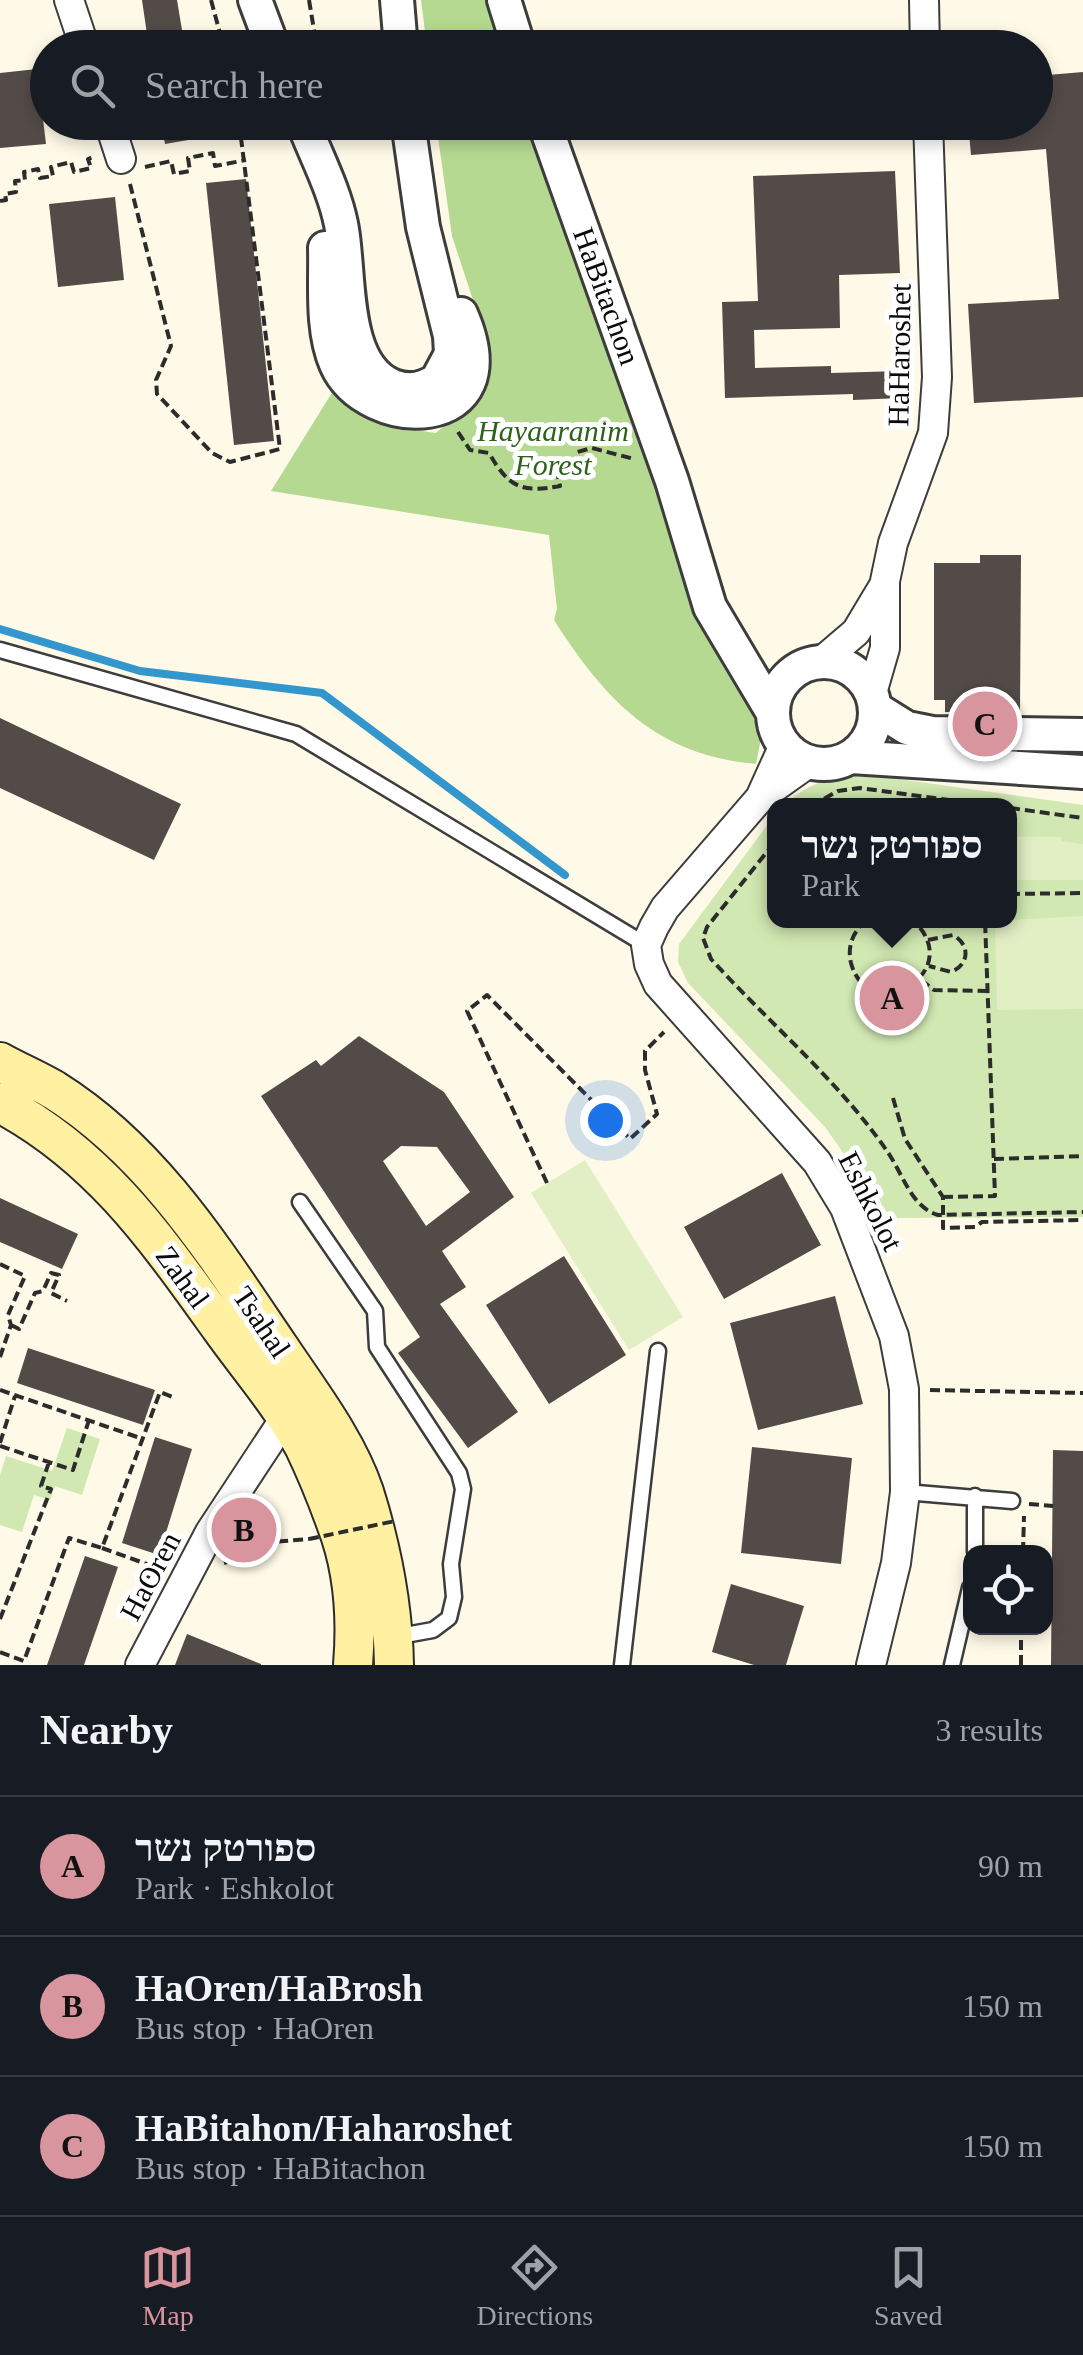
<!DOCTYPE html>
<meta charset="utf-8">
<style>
body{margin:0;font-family:"Times New Roman",Heebo,serif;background:#242831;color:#f1f3f6}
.controls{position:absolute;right:30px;bottom:30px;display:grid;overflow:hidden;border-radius:20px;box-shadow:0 5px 15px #0003}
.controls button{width:90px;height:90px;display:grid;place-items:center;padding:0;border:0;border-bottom:2px solid #363941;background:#171b24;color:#f1f3f6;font:50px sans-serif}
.you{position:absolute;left:605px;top:1120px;width:35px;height:35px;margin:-25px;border:8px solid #fff;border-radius:50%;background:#1a73e8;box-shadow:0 0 0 15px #1a73e833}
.badge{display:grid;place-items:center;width:65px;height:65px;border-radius:50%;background:#d8959e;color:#111;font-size:32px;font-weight:700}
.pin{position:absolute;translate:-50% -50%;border:5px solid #fff;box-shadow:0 2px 10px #0006}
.popup{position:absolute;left:767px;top:798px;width:250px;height:130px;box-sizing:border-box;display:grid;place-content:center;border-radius:20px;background:#171b24;filter:drop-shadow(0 2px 8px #0005);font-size:32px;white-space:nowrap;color:#9ea1a6}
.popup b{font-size:38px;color:#f1f3f6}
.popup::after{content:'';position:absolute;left:50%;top:100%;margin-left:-20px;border:20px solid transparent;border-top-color:#171b24}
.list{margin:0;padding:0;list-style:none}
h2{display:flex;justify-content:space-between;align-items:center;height:130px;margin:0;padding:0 40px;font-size:42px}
h2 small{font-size:32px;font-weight:400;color:#9ea1a6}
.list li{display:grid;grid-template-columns:65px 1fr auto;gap:30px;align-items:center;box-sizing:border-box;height:140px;padding:0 40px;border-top:2px solid #363941}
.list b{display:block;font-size:38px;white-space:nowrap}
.list p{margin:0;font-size:32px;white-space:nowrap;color:#9ea1a6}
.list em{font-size:32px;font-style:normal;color:#9ea1a6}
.icon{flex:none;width:55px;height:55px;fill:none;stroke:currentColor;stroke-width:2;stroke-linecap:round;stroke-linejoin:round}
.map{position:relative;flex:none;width:1083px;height:1665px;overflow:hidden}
.search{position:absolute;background:#171b24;box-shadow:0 5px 15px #0003;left:30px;right:30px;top:30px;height:110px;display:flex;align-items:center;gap:25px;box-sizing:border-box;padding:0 35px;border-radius:55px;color:#9ea1a6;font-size:38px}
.sheet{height:550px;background:#171b24}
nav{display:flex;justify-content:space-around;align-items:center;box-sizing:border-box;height:140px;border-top:2px solid #363941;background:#171b24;font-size:28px;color:#9ea1a6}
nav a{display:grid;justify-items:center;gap:5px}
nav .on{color:#d8959e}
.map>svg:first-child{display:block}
.green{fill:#d1e8b2}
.forest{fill:#b5d991}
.pitch{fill:#e2efc4}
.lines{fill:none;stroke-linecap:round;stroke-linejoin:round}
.stream{stroke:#3397cd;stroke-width:8}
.building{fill:#534b47;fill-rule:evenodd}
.service-casing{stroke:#3d3d3d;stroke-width:19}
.minor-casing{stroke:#3d3d3d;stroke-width:32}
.tertiary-casing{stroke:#3d3d3d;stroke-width:38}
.secondary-casing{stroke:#2c2c2c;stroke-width:42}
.path{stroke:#2c2c2c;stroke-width:4;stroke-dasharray:10 5;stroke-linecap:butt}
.service{stroke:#fff;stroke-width:14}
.minor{stroke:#fff;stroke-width:28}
.tertiary{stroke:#fff;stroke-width:32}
.secondary{stroke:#fff0a2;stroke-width:38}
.path-bridge{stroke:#2c2c2c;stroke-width:4;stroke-dasharray:10 5;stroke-linecap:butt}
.labels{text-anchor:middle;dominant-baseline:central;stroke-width:10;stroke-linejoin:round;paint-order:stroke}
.street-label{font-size:30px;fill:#0a0a0a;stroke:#fff}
.park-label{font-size:30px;font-style:italic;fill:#2d611c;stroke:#fff}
</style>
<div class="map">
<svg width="1083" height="1665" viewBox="0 0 1083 1665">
<rect width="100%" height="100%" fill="#fff9e7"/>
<path class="green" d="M 856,773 L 1083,805 L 1083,1217 L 895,1218 L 880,1224 L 859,1175 L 825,1127 L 688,983 L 678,962 L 679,944 L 774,816 L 774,920 L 1010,920 L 1010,806 L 785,805 C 806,784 827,779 856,773 Z
M 67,1428 L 100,1439 L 82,1495 L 55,1486 L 50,1500 L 34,1495 L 22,1532 L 0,1525 L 0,1475 L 6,1456 L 52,1471 Z"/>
<path class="forest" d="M 421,0 L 487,0 L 505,47 L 427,47 Z
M 436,123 L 533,123 L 757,715 L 762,733 L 756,764 C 656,755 605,700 554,620 L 557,609 L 549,535 L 271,491 L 333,391 C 372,420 388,427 436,433 L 482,392 L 492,358 L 452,236 Z"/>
<path class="pitch" d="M 1010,837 L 1061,837 L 1062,841 L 1083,844 L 1083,880 L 1010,880 Z
M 1083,916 L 1083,1009 L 997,1010 L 995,921 Z
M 585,1160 L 683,1317 L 629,1350 L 531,1193 Z"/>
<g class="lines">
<path class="stream" d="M 0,629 L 140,671 L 322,693 L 565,875"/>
</g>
<path class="building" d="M 142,0 L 177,0 L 185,48 L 149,48 Z
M 37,69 L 46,144 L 0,148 L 0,73 Z
M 1083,72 L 1083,397 L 974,403 L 968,304 L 1059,299 L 1046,149 L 971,155 L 968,122 L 1036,122 L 1036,76 Z
M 161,122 L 228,122 L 229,133 L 165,144 Z
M 895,171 L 900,273 L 839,275 L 840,328 L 754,330 L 755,368 L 831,366 L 831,373 L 901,371 L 902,398 L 853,400 L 853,394 L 725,398 L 722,302 L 758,301 L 753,176 Z
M 246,179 L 274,441 L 234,445 L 206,183 Z
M 115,197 L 124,280 L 58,287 L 49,204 Z
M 980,555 L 1021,555 L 1020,712 L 945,712 L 945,700 L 934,700 L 934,563 L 980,563 Z
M 0,718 L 181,804 L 154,860 L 0,788 Z
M 359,1036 L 444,1092 L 514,1197 L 442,1251 L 466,1287 L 440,1304 L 518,1412 L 468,1448 L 398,1353 L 420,1337 L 261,1096 L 316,1060 L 321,1066 ZM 401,1146 L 437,1147 L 470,1192 L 426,1226 L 383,1161 Z
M 782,1173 L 821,1245 L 724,1299 L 684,1227 Z
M 0,1198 L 78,1234 L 62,1269 L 0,1242 Z
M 564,1256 L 626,1355 L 549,1404 L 486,1305 Z
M 835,1296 L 863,1404 L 758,1430 L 730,1323 Z
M 28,1348 L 155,1390 L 143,1425 L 17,1383 Z
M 155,1437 L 192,1449 L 159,1555 L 122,1543 Z
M 752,1447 L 852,1458 L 841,1564 L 741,1553 Z
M 1053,1450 L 1083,1451 L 1083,1665 L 1051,1665 Z
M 85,1556 L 118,1567 L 84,1665 L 47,1665 Z
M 731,1584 L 804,1606 L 786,1665 L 754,1665 L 712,1652 Z
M 187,1634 L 261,1664 L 261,1665 L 175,1665 Z"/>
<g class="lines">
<defs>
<path id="service" d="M 0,650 L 296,734 L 646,945
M 300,1202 L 375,1311 L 377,1347 L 459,1473 L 463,1489 L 451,1564 L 454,1597 L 449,1618 L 433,1630 L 394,1637
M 905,1492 L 1012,1501
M 975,1552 L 975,1496
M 622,1665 L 658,1351
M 952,1665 L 970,1588"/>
<path id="minor" d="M 69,0 L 85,48
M 924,0 L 925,48
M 109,122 L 121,159
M 822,661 L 856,632 L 883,587
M 872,693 L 885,648 L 885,581 L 893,543 L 933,433 L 937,377 L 928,122
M 784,745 L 760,798 L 665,908 L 654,927 L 646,945 L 649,964 L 658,984 L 817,1162 L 845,1208 L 894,1336 L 904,1389 L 905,1492 L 896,1563 L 871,1665
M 765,794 L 810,762
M 140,1665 L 210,1532 L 285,1418"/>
<path id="tertiary" d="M 255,0 L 273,48
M 397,0 L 401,48
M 504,0 L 519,48
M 303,122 C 316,156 334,189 341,224 C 351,271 340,365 393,386 C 409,392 424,389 437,380 L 451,354 L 450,336 L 423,227 L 408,122
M 544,122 L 672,481 L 710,607 L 773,713
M 325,248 C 326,284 321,329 336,364 C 366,433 515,436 461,314
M773 713a51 51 0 1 1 102 0a51 51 0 1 1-102 0Z
M 875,708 L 907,728 L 932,733 L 1083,735
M 851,757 L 1083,772"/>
<path id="secondary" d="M 0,1062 C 18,1072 37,1080 54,1090 C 153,1152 215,1253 279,1347 C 309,1392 347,1441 364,1492 C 381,1546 393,1608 394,1665
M 0,1103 C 100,1156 157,1239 221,1328 C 248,1366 282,1405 304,1446 C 316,1471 327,1498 336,1523 C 354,1569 357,1617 353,1665"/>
</defs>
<use href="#service" class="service-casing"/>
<use href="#minor" class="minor-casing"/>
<use href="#tertiary" class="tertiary-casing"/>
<use href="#secondary" class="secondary-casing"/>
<path class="path" d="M 211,0 L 224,48
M 309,0 L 317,48
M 145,167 L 171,161 L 174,174 L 190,171 L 188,158 L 213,153 L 215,166 L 246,160
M 130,184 L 171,346 L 156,380 L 157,394 L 212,453 L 230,462 L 280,449 L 239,122
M 0,201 L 6,200 L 5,194 L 16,192 L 15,181 L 25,180 L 24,172 L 38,169 L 40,178 L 53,176 L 51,167 L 71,162 L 74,172 L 91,168 L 88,159 L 96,156
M 458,432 L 470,450 L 489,453 C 509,488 522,493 560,486 L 558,476 L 581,469 L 577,452 L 592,448 L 634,459
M 811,806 L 838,791 L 860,788 L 993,806
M 1010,808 L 1083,818
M 774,843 L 707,927 L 703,938 L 711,959 C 769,1023 838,1080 887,1151 C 903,1174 911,1207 938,1215 L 1083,1212
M 1010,894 L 1083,893
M 866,920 C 853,932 847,946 851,963 C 868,1028 969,973 913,920
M 928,940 L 953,935 C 971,945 969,965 951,972 L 929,966
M 921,980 L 934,990 L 988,991
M 893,1098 L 905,1139 L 943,1197 L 943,1228 L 975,1227 L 982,1222 L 1083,1220
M 994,1159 L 1083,1156
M 547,1183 L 467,1011 L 487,995 L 630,1139 L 657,1114 L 645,1070 L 645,1051 L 664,1032
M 943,1197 L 995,1196 L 985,920
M 0,1264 L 25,1276 L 8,1315 L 11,1325 L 0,1357
M 11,1325 L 19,1329 L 35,1293 L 43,1291 L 51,1273 L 59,1275 L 51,1293 L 67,1301
M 0,1390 L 143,1439
M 930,1390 L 1083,1393
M 0,1443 L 15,1396
M 0,1446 L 73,1470 L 89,1420
M 1029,1504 L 1053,1506
M 102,1548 L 155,1567 L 135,1595 L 144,1600
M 1023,1552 L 1024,1516
M 224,1563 L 247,1555 L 261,1543 L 309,1539
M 1046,1618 L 1052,1618
M 0,1619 L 51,1489 L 41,1486 L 49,1462
M 0,1652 L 24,1661 L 69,1538 L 102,1548 L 160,1392 L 175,1398
M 1021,1665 L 1021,1628"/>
<use href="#service" class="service"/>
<use href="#minor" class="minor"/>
<use href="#tertiary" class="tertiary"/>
<use href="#secondary" class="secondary"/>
<path class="path-bridge" d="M 309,1539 L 395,1521"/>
</g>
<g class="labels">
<g class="street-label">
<text transform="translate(607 296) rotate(70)">HaBitachon</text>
<text transform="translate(899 355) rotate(-89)">HaHaroshet</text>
<text transform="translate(871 1201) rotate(63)">Eshkolot</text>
<text transform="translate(183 1277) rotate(54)">Zahal</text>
<text transform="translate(262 1322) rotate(56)">Tsahal</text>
<text transform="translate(150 1576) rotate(-62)">HaOren</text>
</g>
<g class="park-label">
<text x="553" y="430">Hayaaranim<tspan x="553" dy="34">Forest</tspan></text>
</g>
</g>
</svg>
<div class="controls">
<button><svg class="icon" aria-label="locate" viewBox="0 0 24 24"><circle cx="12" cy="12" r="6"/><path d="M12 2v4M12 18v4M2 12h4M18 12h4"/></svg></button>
</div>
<div class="you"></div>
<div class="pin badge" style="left:892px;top:998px">A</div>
<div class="popup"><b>ספורטק נשר</b>Park</div>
<div class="pin badge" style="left:244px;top:1530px">B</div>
<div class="pin badge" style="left:985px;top:724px">C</div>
<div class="search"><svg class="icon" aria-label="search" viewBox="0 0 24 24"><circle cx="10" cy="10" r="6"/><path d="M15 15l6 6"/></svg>Search here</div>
</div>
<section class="sheet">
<h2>Nearby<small>3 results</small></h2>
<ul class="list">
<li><span class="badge">A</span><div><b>ספורטק נשר</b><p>Park · Eshkolot</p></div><em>90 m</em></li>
<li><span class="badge">B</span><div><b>HaOren/HaBrosh</b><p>Bus stop · HaOren</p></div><em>150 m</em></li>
<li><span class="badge">C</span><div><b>HaBitahon/Haharoshet</b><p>Bus stop · HaBitachon</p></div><em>150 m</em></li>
</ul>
</section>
<nav>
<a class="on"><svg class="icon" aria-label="map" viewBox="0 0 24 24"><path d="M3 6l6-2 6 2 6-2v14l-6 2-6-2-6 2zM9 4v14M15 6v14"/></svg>Map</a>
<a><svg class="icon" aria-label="directions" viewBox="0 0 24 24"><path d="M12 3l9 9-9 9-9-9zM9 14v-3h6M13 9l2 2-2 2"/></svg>Directions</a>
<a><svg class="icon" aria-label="saved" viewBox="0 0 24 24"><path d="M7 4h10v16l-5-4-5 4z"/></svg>Saved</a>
</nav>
